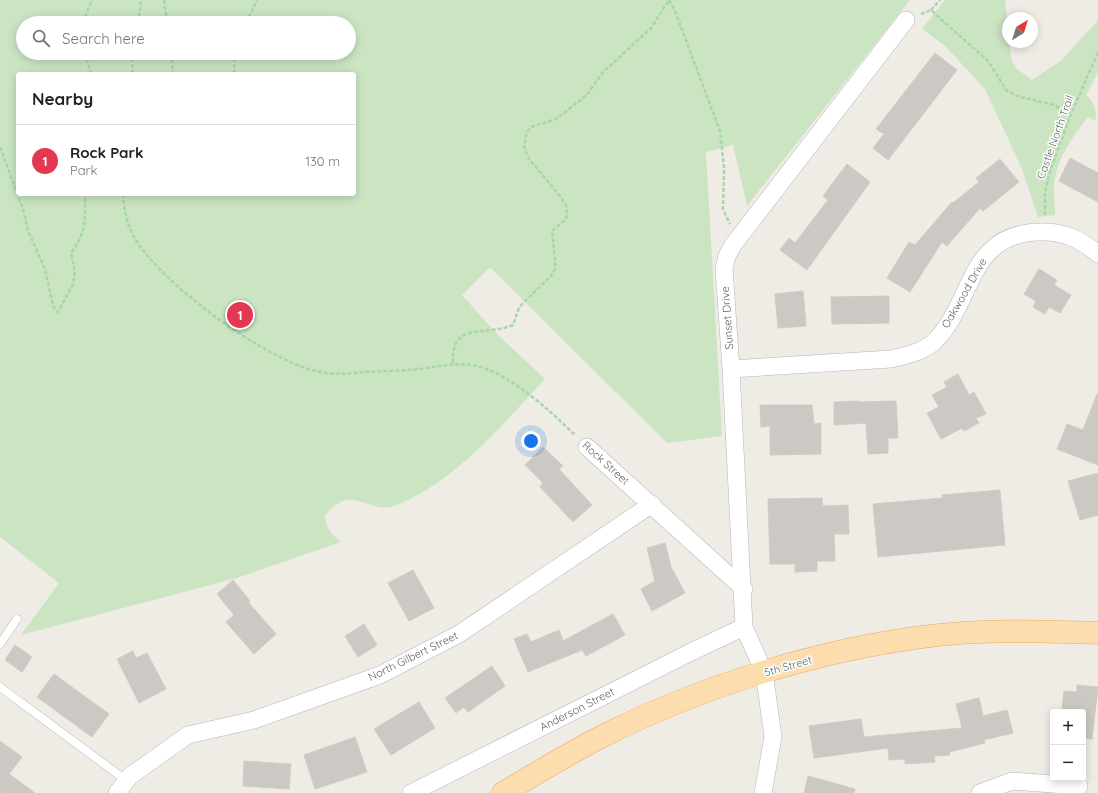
<!DOCTYPE html>
<meta charset="utf-8">
<style>
body{margin:0;font-family:Quicksand,sans-serif;background:#f2f2f2;color:#222}
.controls{position:absolute;right:12px;bottom:12px;display:grid;overflow:hidden;border-radius:4px;box-shadow:0 2px 10px #0003}
.controls button{width:36px;height:36px;display:grid;place-items:center;padding:0;border:0;border-bottom:1px solid #e0e0e0;background:#fff;color:#222;font:20px sans-serif}
.compass{position:absolute;left:1002px;top:12px;width:36px;height:36px;border-radius:50%;background:#fff;box-shadow:0 2px 10px #0003;rotate:38deg}
.you{position:absolute;left:531px;top:441px;width:14px;height:14px;margin:-10px;border:3px solid #fff;border-radius:50%;background:#1a73e8;box-shadow:0 0 0 6px #1a73e833}
.badge{display:grid;place-items:center;width:26px;height:26px;border-radius:50%;background:#e23852;color:#fff;font-size:13px;font-weight:700}
.pin{position:absolute;translate:-50% -50%;border:2px solid #fff;box-shadow:0 1px 4px #0006}
.list{margin:0;padding:0;list-style:none}
h2{display:flex;justify-content:space-between;align-items:center;height:52px;margin:0;padding:0 16px;font-size:17px}
h2 small{font-size:13px;font-weight:400;color:#767676}
.list li{display:grid;grid-template-columns:26px 1fr auto;gap:12px;align-items:center;box-sizing:border-box;height:72px;padding:0 16px;border-top:1px solid #e0e0e0}
.list b{display:block;font-size:15px;white-space:nowrap}
.list p{margin:0;font-size:13px;white-space:nowrap;color:#767676}
.list em{font-size:13px;font-style:normal;color:#767676}
.icon{flex:none;width:22px;height:22px;fill:none;stroke:currentColor;stroke-width:2;stroke-linecap:round;stroke-linejoin:round}
.map{position:relative;flex:none;width:1098px;height:793px;overflow:hidden}
.search{position:absolute;background:#fff;box-shadow:0 2px 10px #0003;left:16px;top:16px;width:340px;height:44px;display:flex;align-items:center;gap:10px;box-sizing:border-box;padding:0 14px;border-radius:22px;color:#767676;font-size:15px}
.panel{position:absolute;background:#fff;box-shadow:0 2px 10px #0003;left:16px;top:72px;width:340px;height:124px;border-radius:4px}
.map>svg:first-child{display:block}
.green{fill:#cbe5c3;fill-rule:evenodd}
.building{fill:#ccc8c4;stroke:#d3cbc4}
.lines{fill:none;stroke-linecap:round;stroke-linejoin:round}
.service-casing{stroke:#b3b7ba;stroke-width:9}
.minor-casing{stroke:#b3b7ba;stroke-width:18}
.primary-casing{stroke:#eca562;stroke-width:23}
.path{stroke:#a7d7a8;stroke-width:2.5;stroke-dasharray:4 2;stroke-linecap:butt}
.service{stroke:#fff;stroke-width:8}
.minor{stroke:#fff;stroke-width:17}
.primary{stroke:#fcddae;stroke-width:22}
.labels{text-anchor:middle;dominant-baseline:central;stroke-width:3;stroke-linejoin:round;paint-order:stroke}
.street-label{font-size:11px;fill:#5d6365;stroke:#fff}
</style>
<div class="map">
<svg width="1098" height="793" viewBox="0 0 1098 793">
<rect width="100%" height="100%" fill="#efebe5"/>
<path class="green" d="M 0,0 L 910,0 L 747,206 L 733,145 L 706,152 L 722,436 L 667,443 L 490,267 L 462,295 L 498,335 L 545,379 C 501,426 458,479 397,505 C 368,517 353,480 325,516 C 326,528 332,535 341,542 L 237,578 L 21,635 L 59,583 L 0,537 ZM 23,23 L 349,23 L 349,53 L 23,53 ZM 18,74 L 354,74 L 354,194 L 18,194 Z
M 945,0 L 1005,0 L 1011,58 L 1016,68 L 1032,80 L 1062,60 L 1098,20 L 1098,72 L 1086,95 C 1093,100 1098,113 1095,121 L 1088,117 C 1073,135 1055,162 1054,187 C 1054,196 1055,206 1055,215 L 1038,217 L 1022,169 L 985,89 L 945,46 L 922,29 Z"/>
<path class="building" d="M 935,53 L 957,70 L 888,160 L 873,148 L 884,134 L 876,129 Z
M 1070,158 L 1098,173 L 1098,202 L 1059,181 Z
M 1000,159 L 1019,182 L 983,211 L 980,208 L 947,246 L 942,242 L 910,292 L 887,278 L 909,242 L 915,245 L 952,202 L 953,203 L 979,182 L 976,178 Z
M 847,164 L 870,182 L 807,270 L 780,250 L 789,238 L 795,243 L 828,200 L 823,196 Z
M 1039,269 L 1057,280 L 1054,285 L 1071,295 L 1060,313 L 1049,307 L 1045,314 L 1033,307 L 1036,301 L 1024,294 Z
M 803,291 L 806,326 L 778,328 L 775,294 Z
M 889,296 L 889,323 L 832,324 L 831,297 Z
M 958,374 L 969,395 L 974,392 L 986,414 L 976,418 L 979,423 L 964,431 L 962,428 L 941,439 L 927,413 L 939,407 L 932,395 L 947,387 L 944,382 Z
M 1097,394 L 1098,394 L 1098,465 L 1057,449 L 1067,424 L 1083,430 Z
M 859,401 L 859,402 L 896,401 L 898,438 L 888,438 L 888,453 L 868,454 L 866,423 L 834,425 L 834,402 Z
M 760,405 L 812,405 L 814,424 L 821,423 L 821,454 L 770,455 L 770,426 L 761,427 Z
M 543,447 L 563,466 L 559,469 L 592,505 L 573,522 L 540,487 L 543,483 L 525,465 Z
M 1098,473 L 1098,515 L 1080,520 L 1068,481 Z
M 1000,490 L 1005,545 L 878,557 L 873,504 L 943,498 L 942,495 Z
M 822,498 L 823,506 L 848,505 L 849,534 L 834,534 L 835,561 L 817,561 L 817,571 L 795,572 L 795,564 L 770,564 L 768,499 Z
M 665,543 L 671,567 L 685,593 L 652,611 L 641,589 L 655,581 L 647,548 Z
M 413,570 L 434,608 L 409,621 L 388,583 Z
M 233,580 L 250,601 L 248,602 L 276,634 L 254,654 L 226,622 L 234,615 L 217,594 Z
M 613,614 L 625,635 L 586,656 L 582,650 L 528,672 L 514,639 L 527,634 L 531,642 L 559,630 L 563,641 Z
M 364,624 L 377,645 L 358,657 L 345,636 Z
M 15,645 L 32,657 L 22,672 L 5,660 Z
M 133,651 L 136,658 L 147,653 L 166,689 L 139,703 L 117,659 Z
M 492,666 L 505,686 L 468,712 L 464,707 L 456,713 L 445,698 Z
M 54,674 L 109,714 L 92,737 L 37,697 Z
M 1077,685 L 1098,687 L 1092,739 L 1083,738 L 1083,712 L 1067,712 L 1067,709 L 1062,709 L 1064,691 L 1077,692 Z
M 979,698 L 983,716 L 1007,710 L 1013,733 L 984,740 L 985,743 L 949,752 L 950,755 L 934,756 L 935,762 L 905,764 L 905,759 L 889,760 L 888,748 L 814,758 L 809,726 L 861,719 L 864,737 L 962,728 L 956,704 Z
M 419,702 L 435,728 L 391,755 L 374,729 Z
M 355,737 L 367,772 L 315,789 L 304,755 Z
M 0,741 L 22,757 L 9,774 L 35,793 L 0,793 Z
M 244,761 L 291,764 L 289,789 L 243,786 Z
M 808,776 L 855,789 L 854,793 L 804,793 Z"/>
<g class="lines">
<defs>
<path id="service" d="M 0,644 L 17,619
M 0,687 L 127,781"/>
<path id="minor" d="M 731,369 L 891,359 C 907,355 924,352 936,340 C 974,300 968,233 1040,232 C 1063,231 1080,239 1098,254
M 587,447 L 744,589
M 117,793 L 130,776 L 188,735 L 254,720 L 380,675 L 459,634 L 652,504
M 411,793 L 693,651 L 744,627
M 763,793 L 773,737 L 764,672 L 744,627 L 731,369 L 724,269 L 727,256 L 733,245 L 906,20
M 980,793 L 1012,781 L 1079,786"/>
<path id="primary" d="M 503,793 C 535,774 568,754 601,737 C 697,688 815,651 922,637 C 980,629 1040,631 1098,633"/>
</defs>
<use href="#service" class="service-casing"/>
<use href="#minor" class="minor-casing"/>
<use href="#primary" class="primary-casing"/>
<path class="path" d="M 164,0 L 167,23
M 669,0 L 675,11 L 720,131 L 724,168 L 723,209 L 730,224
M 931,10 L 940,0
M 921,14 L 931,10 L 988,61 L 1007,91 L 1017,96 L 1054,105 L 1071,114
M 84,23 L 85,17 L 92,0
M 138,23 L 141,0
M 246,23 L 257,0
M 85,53 L 91,74
M 171,53 L 173,74
M 132,74 L 133,53
M 234,74 L 235,53
M 0,147 L 23,209 L 28,231 L 45,269 L 53,306 L 58,312 L 73,284 L 75,272 L 71,253 C 87,232 85,219 85,194
M 123,194 C 124,208 126,222 133,235 C 158,282 273,367 326,373 C 340,375 352,373 365,372 C 383,371 402,371 420,369 C 440,366 457,362 477,366 C 512,375 549,410 575,435
M 1045,215 L 1045,192 L 1049,174 L 1071,114 L 1098,52
M 453,363 C 451,320 486,337 513,325 L 519,308 L 524,302 L 552,275 L 555,269 L 555,260 L 552,231 L 566,219 L 567,214 L 566,205 L 560,196 L 529,159 L 524,147 L 527,132 L 531,127 L 556,119 L 587,95 L 603,72 L 651,28 L 669,0"/>
<use href="#service" class="service"/>
<use href="#minor" class="minor"/>
<use href="#primary" class="primary"/>
</g>
<g class="labels">
<g class="street-label">
<text transform="translate(1055 137) rotate(-70)">Castle North Trail</text>
<text transform="translate(964 293) rotate(-60)">Oakwood Drive</text>
<text transform="translate(727 318) rotate(-94)">Sunset Drive</text>
<text transform="translate(606 463) rotate(42)">Rock Street</text>
<text transform="translate(413 656) rotate(-26)">North Gilbert Street</text>
<text transform="translate(788 666) rotate(-16)">5th Street</text>
<text transform="translate(577 709) rotate(-27)">Anderson Street</text>
</g>
</g>
</svg>
<div class="controls">
<button>+</button>
<button>−</button>
</div>
<svg class="compass" viewBox="-18 -18 36 36"><path d="M0-13l5 13h-10z" fill="#e53935"/><path d="M0 13l5-13h-10z" fill="#767676"/></svg>
<div class="you"></div>
<div class="pin badge" style="left:240px;top:315px">1</div>
<div class="search"><svg class="icon" aria-label="search" viewBox="0 0 24 24"><circle cx="10" cy="10" r="6"/><path d="M15 15l6 6"/></svg>Search here</div>
<section class="panel">
<h2>Nearby<small></small></h2>
<ul class="list">
<li><span class="badge">1</span><div><b>Rock Park</b><p>Park</p></div><em>130 m</em></li>
</ul>
</section>
</div>
